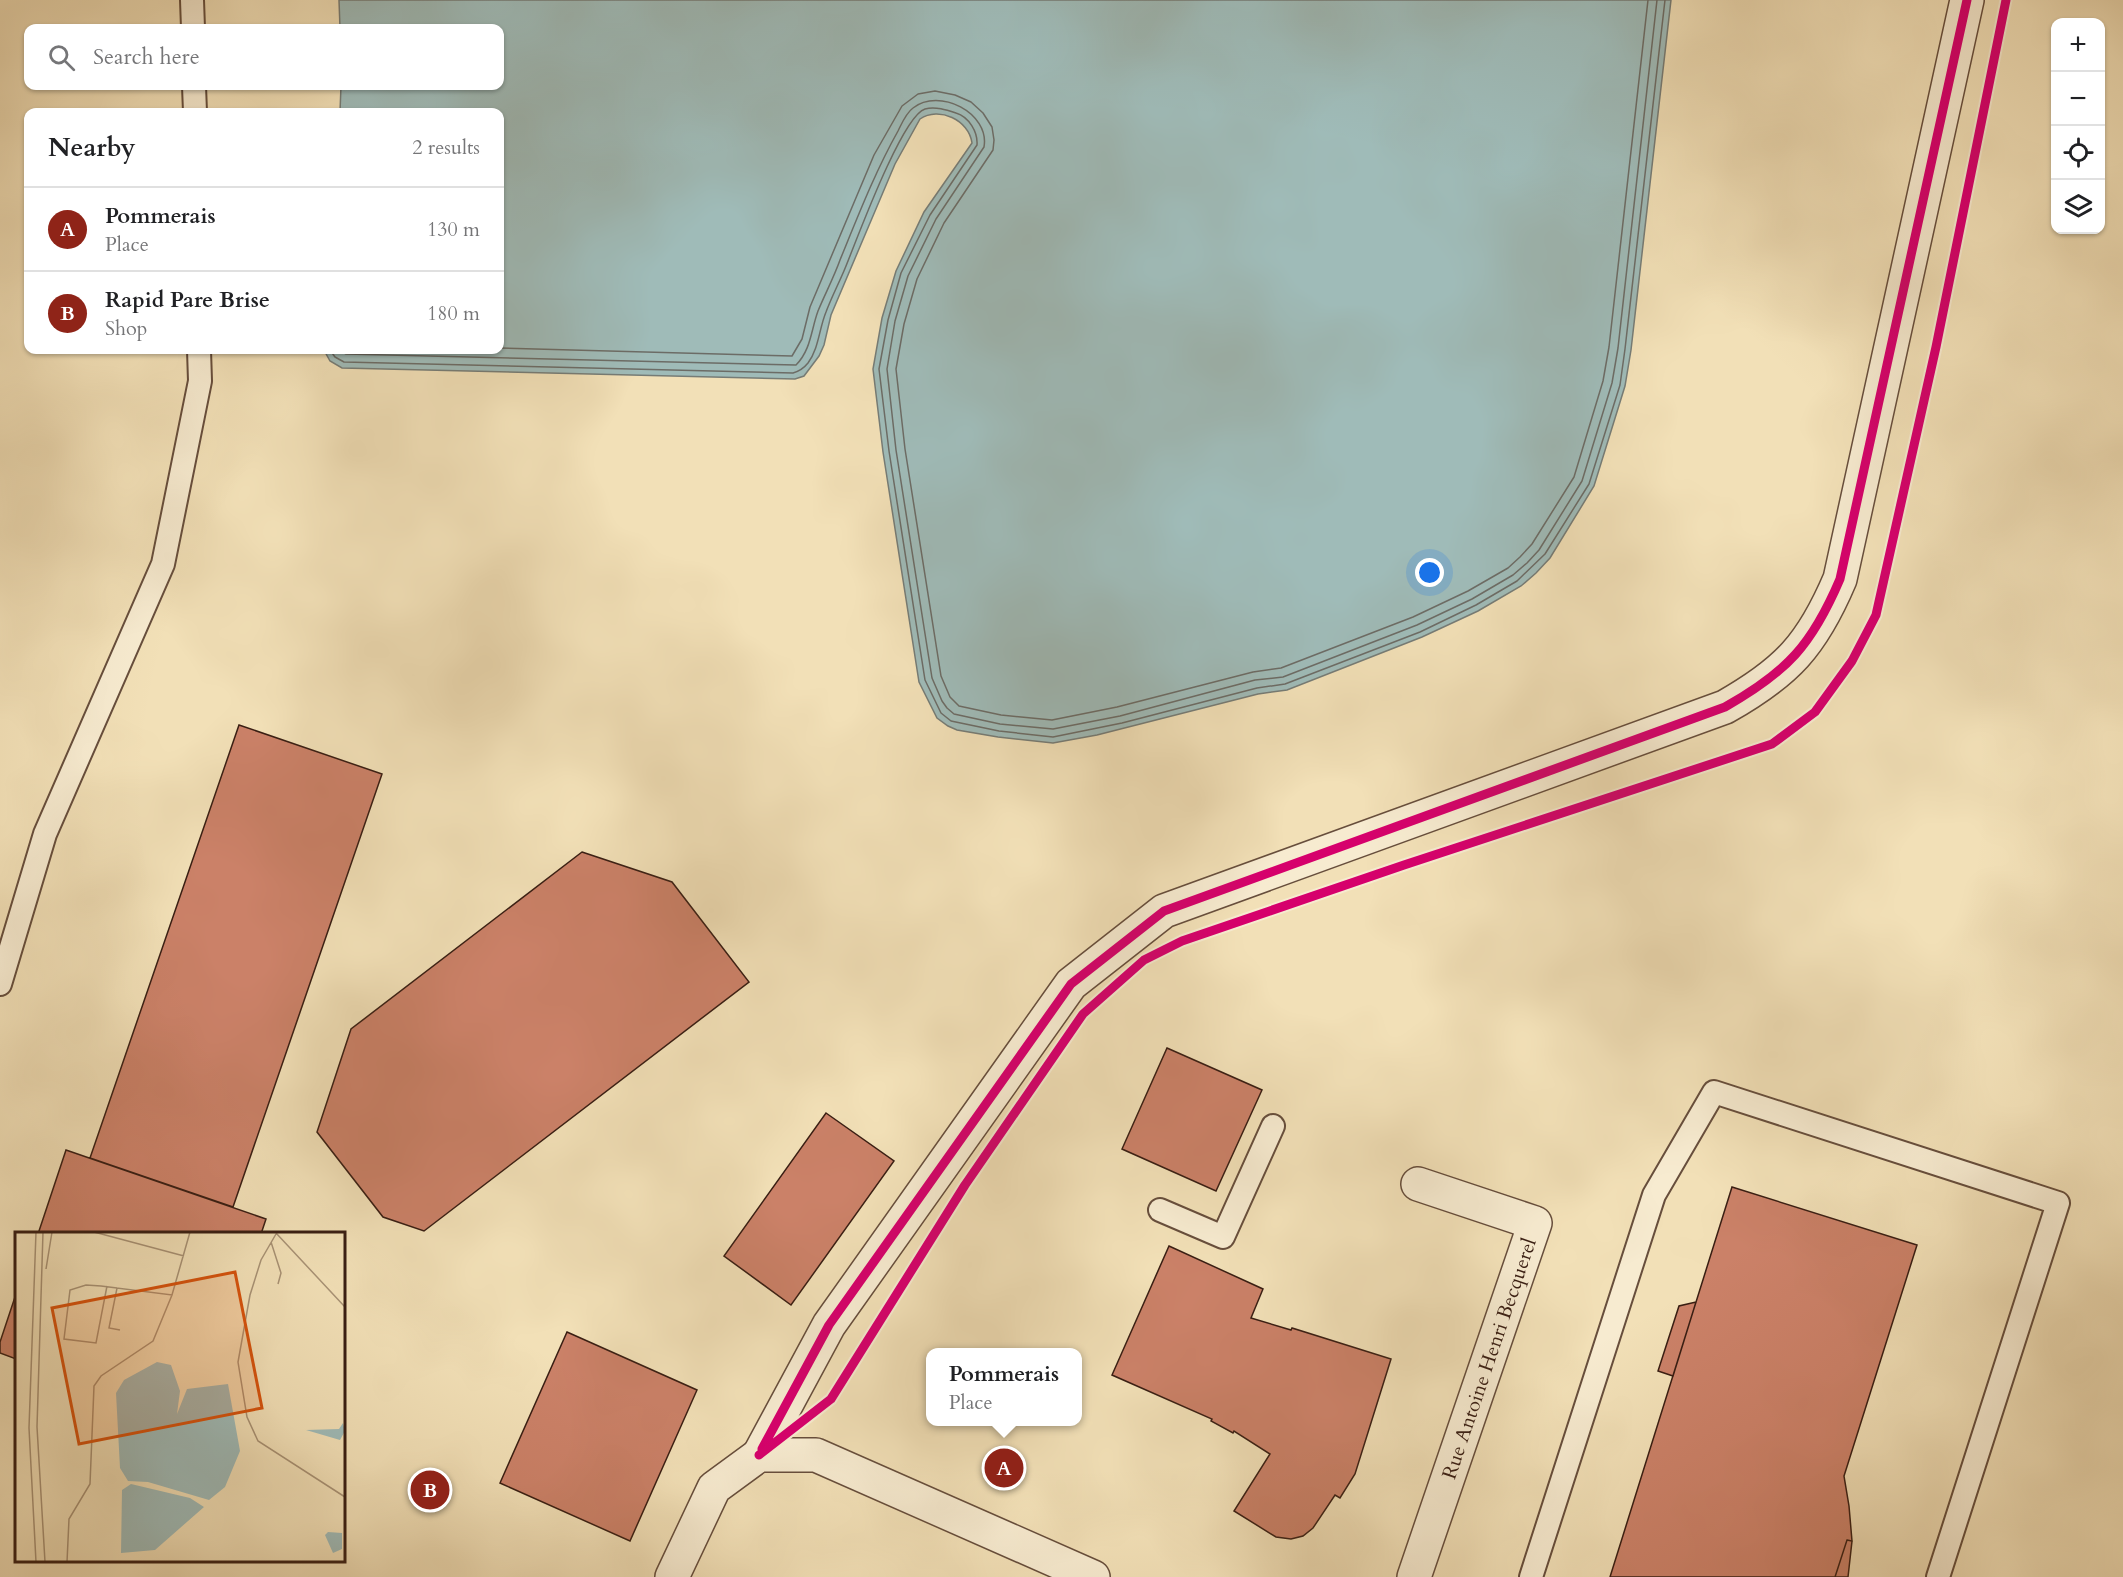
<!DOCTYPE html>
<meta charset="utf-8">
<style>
body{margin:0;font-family:Cardo,serif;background:#f2f2f2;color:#202124}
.controls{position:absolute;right:18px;top:18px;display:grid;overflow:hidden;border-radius:12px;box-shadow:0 2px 4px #0004}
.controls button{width:54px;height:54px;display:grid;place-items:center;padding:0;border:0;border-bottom:2px solid #e0e0e0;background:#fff;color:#202124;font:30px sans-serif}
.you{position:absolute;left:1430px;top:573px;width:21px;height:21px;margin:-15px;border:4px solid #fff;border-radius:50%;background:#1a73e8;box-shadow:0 0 0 9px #1a73e833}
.badge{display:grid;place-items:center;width:39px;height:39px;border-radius:50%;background:#8f2418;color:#fff;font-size:20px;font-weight:700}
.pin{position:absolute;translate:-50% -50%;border:3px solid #fff;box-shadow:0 2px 6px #0006}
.popup{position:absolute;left:926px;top:1348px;width:156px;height:78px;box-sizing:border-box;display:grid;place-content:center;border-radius:12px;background:#fff;filter:drop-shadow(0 2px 4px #0005);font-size:20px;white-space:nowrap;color:#757577}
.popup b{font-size:22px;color:#202124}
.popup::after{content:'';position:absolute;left:50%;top:100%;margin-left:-12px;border:12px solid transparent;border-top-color:#fff}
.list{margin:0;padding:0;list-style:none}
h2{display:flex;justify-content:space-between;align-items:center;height:78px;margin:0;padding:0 24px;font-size:26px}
h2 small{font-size:20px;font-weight:400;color:#757577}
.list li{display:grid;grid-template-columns:39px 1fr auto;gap:18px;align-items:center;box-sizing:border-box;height:84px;padding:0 24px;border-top:2px solid #e0e0e0}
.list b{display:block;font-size:22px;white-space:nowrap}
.list p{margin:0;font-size:20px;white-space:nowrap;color:#757577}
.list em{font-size:20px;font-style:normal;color:#757577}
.icon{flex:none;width:33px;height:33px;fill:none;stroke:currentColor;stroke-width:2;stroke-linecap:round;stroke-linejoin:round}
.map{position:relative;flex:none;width:2123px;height:1577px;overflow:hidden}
.search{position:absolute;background:#fff;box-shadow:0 2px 4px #0004;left:24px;top:24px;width:480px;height:66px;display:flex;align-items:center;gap:15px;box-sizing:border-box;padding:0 21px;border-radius:12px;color:#757577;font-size:22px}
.panel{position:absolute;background:#fff;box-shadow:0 2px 4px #0004;left:24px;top:108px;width:480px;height:246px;border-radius:12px}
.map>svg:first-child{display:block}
.water{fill:#9fbbb8;stroke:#767c76;stroke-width:1.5}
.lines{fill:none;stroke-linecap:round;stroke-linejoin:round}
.shore{stroke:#6c6c66;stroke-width:1.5}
.building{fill:#cb8168;stroke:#391e13;stroke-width:1.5}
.lane-casing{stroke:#674e3c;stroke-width:26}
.street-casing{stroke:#674e3c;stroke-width:36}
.lane{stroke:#f7ebd0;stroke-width:22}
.street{stroke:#f7ebd0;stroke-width:33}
.cycleway-casing{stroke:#f7ebd0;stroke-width:13}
.cycleway{stroke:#d6006c;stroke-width:9}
.labels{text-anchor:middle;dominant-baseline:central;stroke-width:4.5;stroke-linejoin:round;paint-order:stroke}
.street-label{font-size:20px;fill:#391e13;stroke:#f7ebd0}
.inset-road{fill:none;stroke:#a89275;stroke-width:1.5}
.view{fill:#d6530d;fill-opacity:0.15;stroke:#d6530d;stroke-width:3}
.inset-edge{fill:none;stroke:#391e13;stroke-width:3}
</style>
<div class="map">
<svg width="2123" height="1577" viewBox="0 0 2123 1577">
<rect width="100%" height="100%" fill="#f2e0b7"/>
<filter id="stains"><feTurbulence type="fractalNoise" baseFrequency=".00333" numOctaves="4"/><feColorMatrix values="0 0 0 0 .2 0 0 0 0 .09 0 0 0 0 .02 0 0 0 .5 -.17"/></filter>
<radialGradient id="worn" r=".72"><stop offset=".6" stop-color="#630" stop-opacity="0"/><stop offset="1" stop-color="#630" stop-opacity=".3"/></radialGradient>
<path class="water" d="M 339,0 L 1671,0 L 1631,350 L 1625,386 L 1594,486 L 1550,558 L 1536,573 L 1521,586 L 1478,611 L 1422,637 L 1287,690 L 1258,694 L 1097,735 L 1053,743 L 998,737 L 957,730 L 948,726 L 937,718 L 919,682 L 883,452 L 873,369 L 882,318 L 896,271 L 924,212 L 972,143 C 969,120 939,106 920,119 L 895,164 L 831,315 L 824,345 L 819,356 L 804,376 L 795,379 L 342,368 L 330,361 L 324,350 L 500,350 L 500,112 L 340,112 L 341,86 L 500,86 L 500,28 L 340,28 Z"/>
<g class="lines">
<path class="shore" d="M 500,348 L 792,356 L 802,339 L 810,307 L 874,155 L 902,106 L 918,94 L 935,91 L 955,95 L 971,102 L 983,113 L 992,127 L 994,140 L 993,150 L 944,223 L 917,279 L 904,324 L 896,369 L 905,449 L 941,676 L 950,697 L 959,706 L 1001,715 L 1052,720 L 1117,707 L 1253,672 L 1281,668 L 1413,617 L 1468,591 L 1508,568 L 1520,557 L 1532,544 L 1574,477 L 1603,381 L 1609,347 L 1648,0
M 330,350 L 335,357 L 344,362 L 793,373 C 800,371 804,368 808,363 C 819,348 819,329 826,312 C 832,296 840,281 846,266 C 857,239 902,116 925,109 C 935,106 947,110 956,113 C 969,117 978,132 977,145 L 930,215 L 901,273 L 888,320 L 879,369 L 889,451 L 925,680 L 941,713 L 951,721 L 999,731 L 1053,737 L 1122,723 L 1257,688 L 1285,684 L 1420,632 L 1476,605 L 1517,581 L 1545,554 L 1589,484 L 1620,385 L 1625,349 L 1665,0
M 339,350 L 346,354 L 796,365 C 811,350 811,330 818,311 C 825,294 834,277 840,260 C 858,216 875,172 898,131 C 902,123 906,113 913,108 C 939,87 990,113 984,147 L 936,219 L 908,276 L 895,321 L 887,369 L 896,450 L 932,678 L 942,701 L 947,708 L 954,714 L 1000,724 L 1053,729 L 1120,716 L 1255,680 L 1283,677 L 1417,625 L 1472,599 L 1513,575 L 1527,563 L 1539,550 L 1582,481 L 1612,383 L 1618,348 L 1657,0"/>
</g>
<path class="building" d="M 239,725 L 382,774 L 233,1207 L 90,1158 Z
M 582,852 L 672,882 L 749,982 L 424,1231 L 383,1217 L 317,1132 L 351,1029 Z
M 1167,1048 L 1262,1090 L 1216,1191 L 1122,1149 Z
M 826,1113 L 894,1161 L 791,1305 L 724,1256 Z
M 66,1150 L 266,1219 L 261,1234 L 38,1234 Z
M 1732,1187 L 1917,1245 L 1844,1476 L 1849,1506 L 1852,1541 L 1847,1540 L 1835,1577 L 1610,1577 Z
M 1169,1246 L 1263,1289 L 1251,1318 L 1291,1330 L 1292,1328 L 1391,1359 L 1355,1474 L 1340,1498 L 1335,1495 L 1313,1528 L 1303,1536 L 1291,1539 L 1276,1537 L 1234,1511 L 1270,1454 L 1234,1431 L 1233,1433 L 1211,1421 L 1212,1419 L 1112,1375 Z
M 16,1294 L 16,1359 L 0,1353 L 0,1342 Z
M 1696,1302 L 1673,1376 L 1658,1371 L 1679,1306 Z
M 567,1332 L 697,1390 L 630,1541 L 500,1483 Z
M 994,1454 L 1020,1466 L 1014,1481 L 987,1470 Z
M 1847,1540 L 1852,1541 L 1848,1577 L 1835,1577 Z"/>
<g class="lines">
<defs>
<path id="lane" d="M 192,0 L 193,28
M 194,86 L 195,112
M 0,984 L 45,834 L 163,564 L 200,381 L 199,350
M 1160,1210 L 1223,1237 L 1273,1126
M 1531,1577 L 1654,1195 L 1714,1092 L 2058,1203 L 1938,1577"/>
<g id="street">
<path d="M 759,1455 L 829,1325 L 1071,984 L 1164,911 L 1725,707 C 1787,672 1812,645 1840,579 L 1967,0"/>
<path d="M 672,1577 L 714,1488 L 759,1455 L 816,1455 L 1093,1577"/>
<path id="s1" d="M 1414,1577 L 1535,1223 L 1418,1184"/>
</g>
</defs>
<use href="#lane" class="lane-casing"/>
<use href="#street" class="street-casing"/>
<use href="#lane" class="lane"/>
<use href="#street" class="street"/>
<defs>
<path id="cycleway" d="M 762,1449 L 829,1325 L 1071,984 L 1164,911 L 1725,707 C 1787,672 1812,645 1840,579 L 1967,0
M 759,1455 L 831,1399 L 965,1185 L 1083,1014 L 1144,960 L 1182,941 L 1404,865 L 1772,744 L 1815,712 L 1852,661 L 1876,615 L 1936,347 L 2006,0"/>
</defs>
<use href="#cycleway" class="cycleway-casing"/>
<use href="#cycleway" class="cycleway"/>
</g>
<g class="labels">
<g class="street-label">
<text stroke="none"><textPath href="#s1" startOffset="231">Rue Antoine Henri Becquerel</textPath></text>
</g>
</g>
<g transform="translate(15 1232)">
<rect width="330" height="330" fill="#f2e0b7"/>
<path d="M 142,130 L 156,133 L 165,159 L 162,182 L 172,157 L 213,152 L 225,219 L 210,255 L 194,268 L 133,250 L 113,249 L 105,236 L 101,161 L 109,148 ZM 328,191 L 330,199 L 325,208 L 291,198 L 324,197 ZM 116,252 L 175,266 L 189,275 L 140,318 L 106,321 L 107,258 ZM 313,300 L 327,301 L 327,317 L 318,321 L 310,303 Z" fill="#9fbbb8"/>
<path class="inset-road" d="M 21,0 L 14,196 L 21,330M 28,0 L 22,195 L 30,330M 79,0 L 169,24M 261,1 L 330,75M 261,2 L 246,28 L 235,63 L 223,130 L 232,185 L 243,209 L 330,265M 256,10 L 266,41 L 263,52M 31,37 L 37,0M 92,54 L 81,111 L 49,107 L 55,58 L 71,53 L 86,54 L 102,56M 105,98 L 94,96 L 102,56 L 157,63 L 175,0M 52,330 L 54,287 L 75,252 L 79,154 L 86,144 L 138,109 L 157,63"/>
<path class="view" d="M 220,40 L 247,176 L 64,212 L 37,76 Z"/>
<rect width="330" height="330" class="inset-edge"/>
</g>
<rect width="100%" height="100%" filter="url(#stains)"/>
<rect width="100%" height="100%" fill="url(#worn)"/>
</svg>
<div class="controls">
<button>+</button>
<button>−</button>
<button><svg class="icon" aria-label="locate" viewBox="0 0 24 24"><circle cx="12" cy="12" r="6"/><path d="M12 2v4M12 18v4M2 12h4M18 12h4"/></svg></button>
<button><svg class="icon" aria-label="layers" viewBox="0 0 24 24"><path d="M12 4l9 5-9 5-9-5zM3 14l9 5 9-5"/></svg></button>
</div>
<div class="you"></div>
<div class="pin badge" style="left:1004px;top:1468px">A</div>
<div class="popup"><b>Pommerais</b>Place</div>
<div class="pin badge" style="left:430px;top:1490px">B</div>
<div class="search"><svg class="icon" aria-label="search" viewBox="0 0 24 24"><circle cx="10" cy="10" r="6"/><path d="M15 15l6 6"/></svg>Search here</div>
<section class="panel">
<h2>Nearby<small>2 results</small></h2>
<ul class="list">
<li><span class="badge">A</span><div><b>Pommerais</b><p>Place</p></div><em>130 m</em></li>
<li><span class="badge">B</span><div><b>Rapid Pare Brise</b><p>Shop</p></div><em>180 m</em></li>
</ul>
</section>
</div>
